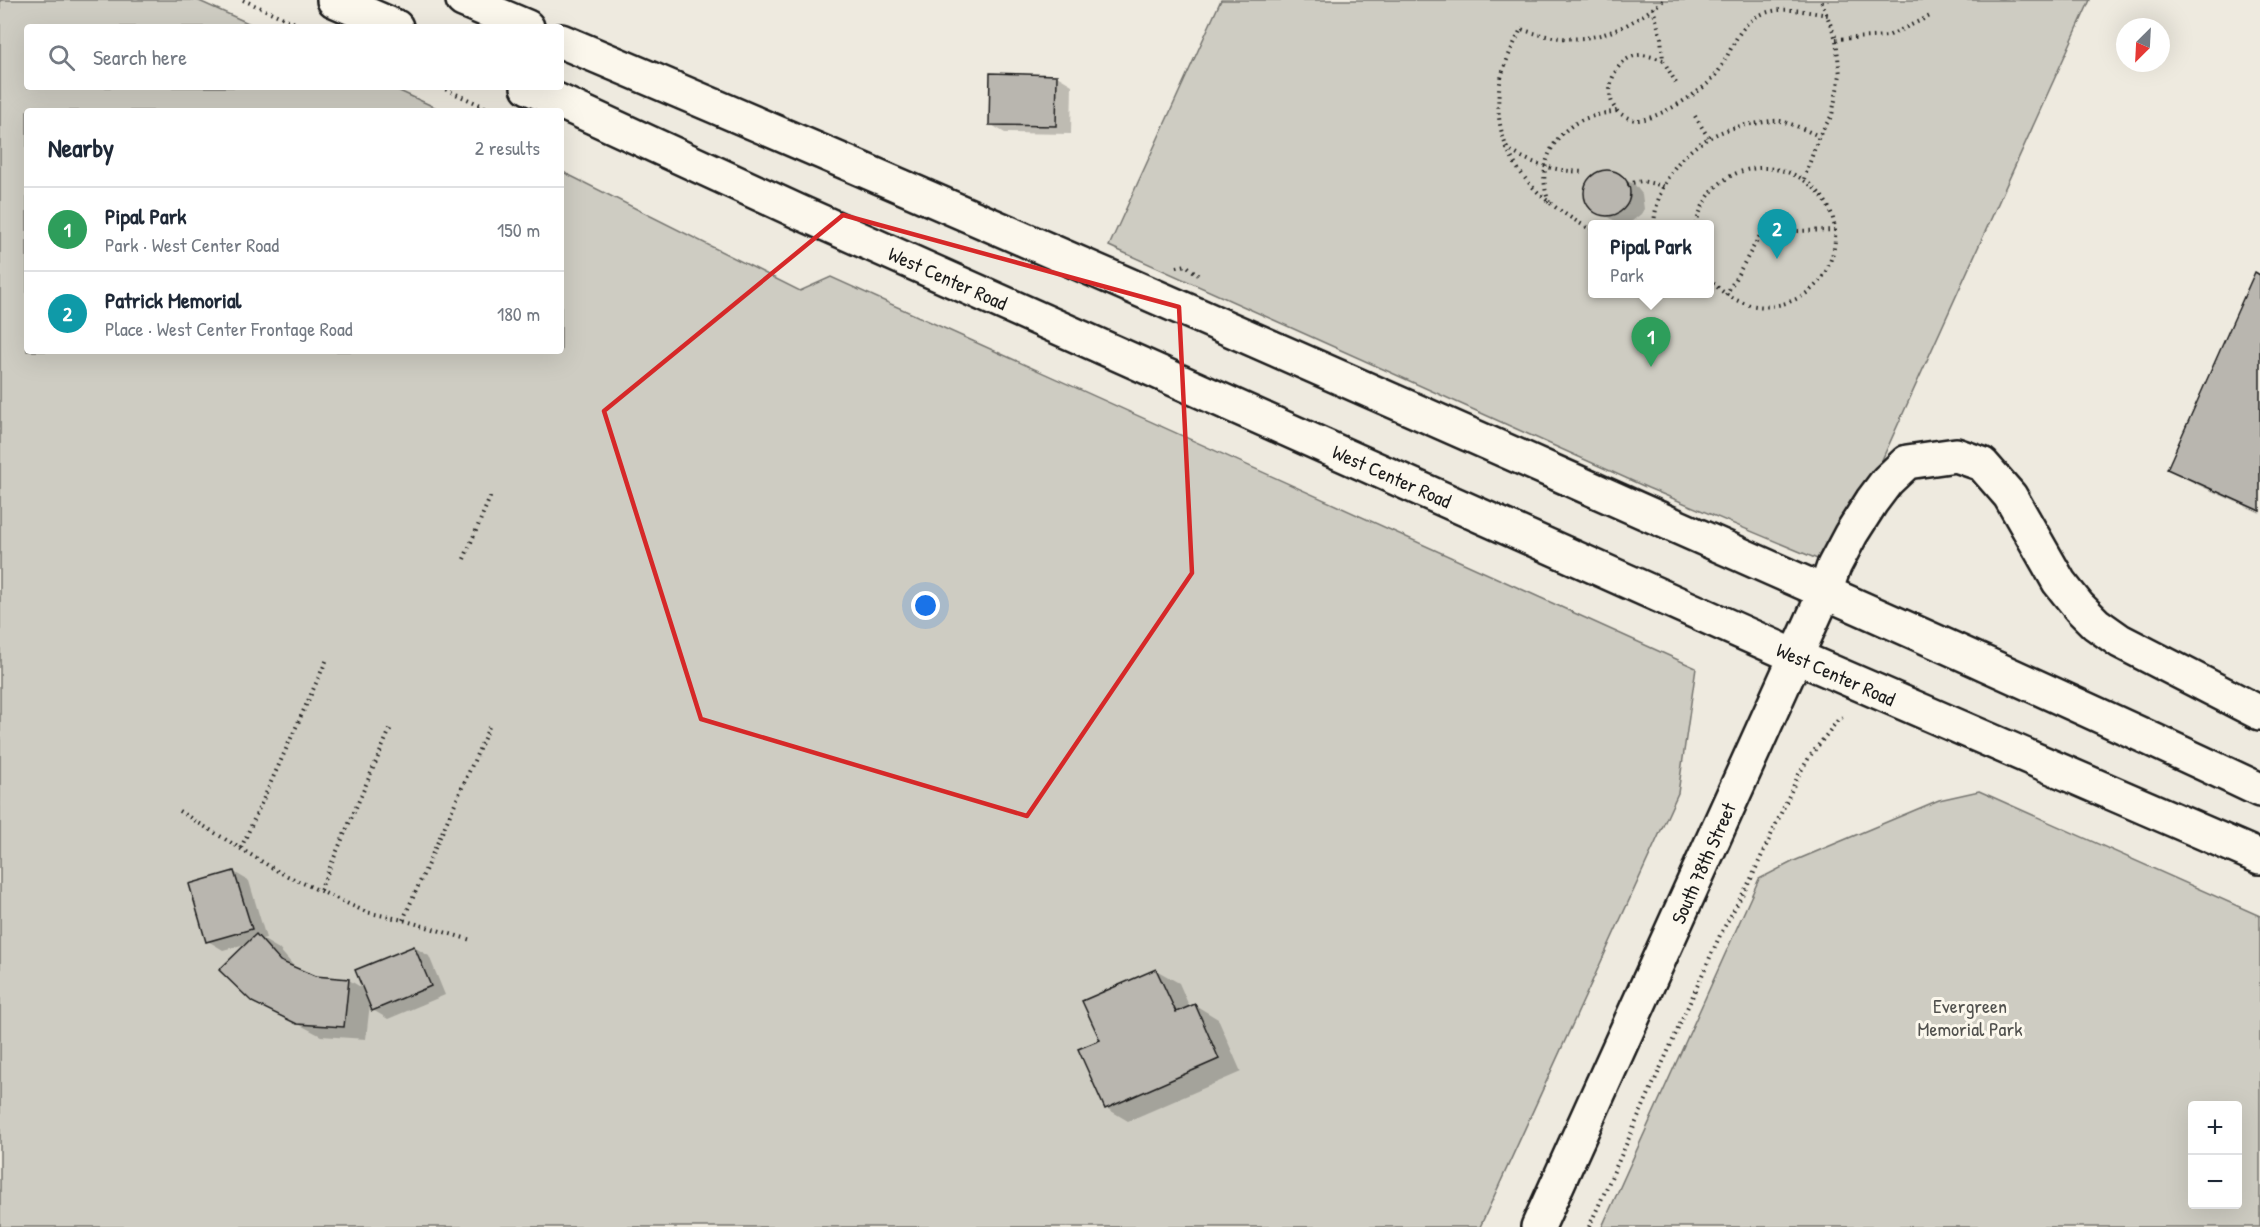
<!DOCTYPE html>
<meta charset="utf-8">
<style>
body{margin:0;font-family:"Patrick Hand",sans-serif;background:#f6f6f7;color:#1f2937}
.controls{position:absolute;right:18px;bottom:18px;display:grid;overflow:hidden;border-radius:6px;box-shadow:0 6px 24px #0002}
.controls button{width:54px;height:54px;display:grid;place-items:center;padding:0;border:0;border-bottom:2px solid #e0e1e3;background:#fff;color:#1f2937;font:30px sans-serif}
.compass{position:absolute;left:2116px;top:18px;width:54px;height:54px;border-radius:50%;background:#fff;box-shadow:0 6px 24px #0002;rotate:204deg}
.you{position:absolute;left:926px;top:606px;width:21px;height:21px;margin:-15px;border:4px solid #fff;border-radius:50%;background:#1a73e8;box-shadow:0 0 0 9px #1a73e833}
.badge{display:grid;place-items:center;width:39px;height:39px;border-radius:50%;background:#1c1c1c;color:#fff;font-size:20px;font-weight:700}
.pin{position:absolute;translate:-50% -50px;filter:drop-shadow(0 2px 3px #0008)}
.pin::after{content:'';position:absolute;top:32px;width:21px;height:18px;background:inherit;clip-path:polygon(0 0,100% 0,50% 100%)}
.popup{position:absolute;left:1588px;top:220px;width:126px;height:78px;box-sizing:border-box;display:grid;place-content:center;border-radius:6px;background:#fff;filter:drop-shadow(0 2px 4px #0005);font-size:20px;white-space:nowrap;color:#747a83}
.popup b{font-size:22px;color:#1f2937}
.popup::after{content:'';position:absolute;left:50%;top:100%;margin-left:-12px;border:12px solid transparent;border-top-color:#fff}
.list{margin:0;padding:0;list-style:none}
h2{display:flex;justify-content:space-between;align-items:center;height:78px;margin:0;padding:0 24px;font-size:26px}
h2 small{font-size:20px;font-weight:400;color:#747a83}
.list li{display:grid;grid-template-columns:39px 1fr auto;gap:18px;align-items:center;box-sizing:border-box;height:84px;padding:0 24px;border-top:2px solid #e0e1e3}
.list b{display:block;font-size:22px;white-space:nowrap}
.list p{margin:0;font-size:20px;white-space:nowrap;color:#747a83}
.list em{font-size:20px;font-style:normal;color:#747a83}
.icon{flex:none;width:33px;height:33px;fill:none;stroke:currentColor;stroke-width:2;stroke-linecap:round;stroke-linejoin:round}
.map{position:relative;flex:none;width:2260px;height:1227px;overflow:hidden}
.search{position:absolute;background:#fff;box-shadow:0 6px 24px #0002;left:24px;top:24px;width:540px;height:66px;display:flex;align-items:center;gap:15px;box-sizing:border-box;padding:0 21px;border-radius:6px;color:#747a83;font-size:22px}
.panel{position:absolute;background:#fff;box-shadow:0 6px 24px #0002;left:24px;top:108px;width:540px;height:246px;border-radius:6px}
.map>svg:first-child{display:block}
.green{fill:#ceccc2;stroke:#75746f;stroke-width:1.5;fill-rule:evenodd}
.shadow{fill:#0003}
.building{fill:#b9b6af;stroke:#1c1c1c;stroke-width:1.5}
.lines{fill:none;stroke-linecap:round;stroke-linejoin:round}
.street-casing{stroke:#1c1c1c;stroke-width:38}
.secondary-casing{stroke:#1c1c1c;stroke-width:38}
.primary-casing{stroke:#1c1c1c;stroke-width:38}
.path{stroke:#1c1c1c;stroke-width:4;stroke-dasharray:1.5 4.5;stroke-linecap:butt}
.street{stroke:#fbf7ec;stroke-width:33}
.secondary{stroke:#fbf7ec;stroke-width:33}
.primary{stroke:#fbf7ec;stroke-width:33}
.marked{fill:none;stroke:#d62828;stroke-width:4.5;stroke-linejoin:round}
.labels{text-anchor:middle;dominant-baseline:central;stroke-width:6;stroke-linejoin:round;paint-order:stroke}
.street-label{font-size:20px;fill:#1c1c1c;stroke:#fbf7ec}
.park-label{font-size:20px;fill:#51514e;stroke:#fbf7ec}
</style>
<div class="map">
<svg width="2260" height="1227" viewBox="0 0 2260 1227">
<rect width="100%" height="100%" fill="#eeeadf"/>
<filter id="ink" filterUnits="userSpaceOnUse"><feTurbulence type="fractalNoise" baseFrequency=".0167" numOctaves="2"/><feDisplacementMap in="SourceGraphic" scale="12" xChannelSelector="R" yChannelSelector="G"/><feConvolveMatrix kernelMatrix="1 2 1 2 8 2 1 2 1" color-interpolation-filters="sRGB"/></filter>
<g filter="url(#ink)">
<path class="green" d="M 0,0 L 197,0 L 257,27 L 27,27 L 27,87 L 391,87 L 443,111 L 27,111 L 27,351 L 561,351 L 561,171 L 800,291 L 831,277 L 1696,668 L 1678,793 L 1480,1227 L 0,1227 Z
M 1221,0 L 2090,0 L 1834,566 L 1648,488 L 1109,246 ZM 1592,224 L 1710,224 L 1710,294 L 1592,294 Z
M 1979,791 L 2260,916 L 2260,1227 L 1602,1227 L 1759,879 L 1794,861 L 1939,800 ZM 2192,1106 L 2238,1106 L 2238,1204 L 2192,1204 Z"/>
<path class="shadow" d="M 1057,76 L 1072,85 L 1071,134 L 1005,133 L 990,124 Z
M 1602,172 L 1613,173 L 1635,185 L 1642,194 L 1644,209 L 1641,214 L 1631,222 L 1618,223 L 1588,204 L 1586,189 L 1588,183 Z
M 2260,276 L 2260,513 L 2198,485 L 2169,469 Z
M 234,872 L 249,881 L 266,938 L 262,939 L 279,949 L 298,971 L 315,978 L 349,980 L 364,989 L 414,947 L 429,956 L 445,995 L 388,1019 L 373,1010 L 370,1003 L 366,1039 L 321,1036 L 253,1000 L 249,943 L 223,950 L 208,941 Z
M 1156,970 L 1179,983 L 1190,1008 L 1195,1005 L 1218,1019 L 1241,1072 L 1128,1121 L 1106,1108 L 1102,1041 Z"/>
<path class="building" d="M 990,73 L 1057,75 L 1056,126 L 989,125 Z
M1584 193a23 23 0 1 1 46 0a23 23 0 1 1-46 0Z
M 2255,272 L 2260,275 L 2260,511 L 2167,469 Z
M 234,871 L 252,929 L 206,942 L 189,884 Z
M 256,934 L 280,961 L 315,976 L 349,979 L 344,1027 L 297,1024 L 252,1002 L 219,970 Z
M 414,946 L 431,986 L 372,1011 L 355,970 Z
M 1156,969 L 1176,1012 L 1195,1004 L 1219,1059 L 1105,1109 L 1078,1049 L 1100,1040 L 1082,1001 Z"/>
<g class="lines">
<defs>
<path id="street" d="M 1825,592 L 1834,566 L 1851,534 L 1872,501 L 1887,481 L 1907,462 L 1956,455 L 1982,464 L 2010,496 L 2059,582 L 2079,607 L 2096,624 L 2120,641 L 2260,713"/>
<path id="secondary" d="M 1538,1227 L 1825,592"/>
<path id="primary" d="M 334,0 L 396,27
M 463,0 L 527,27
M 561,41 C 894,181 1224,326 1554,472 C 1790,577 2027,680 2260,790
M 528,87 L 797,211 L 1795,656 L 2260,857"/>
</defs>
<use href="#street" class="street-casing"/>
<use href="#secondary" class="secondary-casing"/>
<use href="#primary" class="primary-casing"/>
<path class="path" d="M 243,0 L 304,27
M 1653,8 L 1661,38 L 1663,60 L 1676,83
M 1836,39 L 1888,36 L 1930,16
M 1663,60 C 1656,58 1647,55 1640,55 C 1615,56 1600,94 1618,112 C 1622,115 1629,119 1635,120 C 1654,122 1703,91 1714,77 C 1731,57 1735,26 1760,15 C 1781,5 1806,12 1828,15
M 440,87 L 494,111
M 1695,116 L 1708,137
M 1506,148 C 1531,164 1554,171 1584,172
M 1804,179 L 1819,136 L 1832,115 L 1840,75 L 1836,39 L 1821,0
M 1627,184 L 1642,181 L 1664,186
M 1549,202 C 1536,169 1551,133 1584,119 C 1595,115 1606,113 1617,111
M 1654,224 C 1658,169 1699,131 1752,124 C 1761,123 1772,120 1780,121 C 1794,124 1807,131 1819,136
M 1696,224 C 1724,120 1871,176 1827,269 C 1818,289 1798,301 1778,305 C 1752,311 1726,299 1710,279
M 1592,230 C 1537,201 1492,158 1499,90 C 1501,69 1512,48 1521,29 C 1579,49 1617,37 1664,0
M 1177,267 L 1186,265 L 1198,275
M 1726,295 L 1762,232 L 1835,230
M 464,559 L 491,495
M 179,811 L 279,872 L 366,912 L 403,920 L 471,940
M 241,848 L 328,657
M 320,890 L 392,725
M 403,920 L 489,727
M 1589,1227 L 1721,933 L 1751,879 L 1798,776 L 1810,756 L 1838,720 L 1844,716"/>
<use href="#street" class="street"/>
<use href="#secondary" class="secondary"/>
<use href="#primary" class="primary"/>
</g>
</g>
<path class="marked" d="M 843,215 L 1179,307 L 1192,573 L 1027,816 L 701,719 L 604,411 Z"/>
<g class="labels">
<g class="street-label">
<text transform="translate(948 278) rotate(24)">West Center Road</text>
<text transform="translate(1392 476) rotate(24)">West Center Road</text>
<text transform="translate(1836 674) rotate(24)">West Center Road</text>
<text transform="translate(1703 863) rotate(-66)">South 78th Street</text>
</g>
<g class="park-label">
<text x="1970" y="1005">Evergreen<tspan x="1970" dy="23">Memorial Park</tspan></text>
</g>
</g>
</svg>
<div class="controls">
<button>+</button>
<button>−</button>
</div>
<svg class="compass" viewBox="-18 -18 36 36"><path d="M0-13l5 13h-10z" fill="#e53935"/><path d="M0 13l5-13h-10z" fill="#747a83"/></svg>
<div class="you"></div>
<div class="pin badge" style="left:1651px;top:367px;background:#2e9e5b">1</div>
<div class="popup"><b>Pipal Park</b>Park</div>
<div class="pin badge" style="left:1777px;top:259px;background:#0f9aa8">2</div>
<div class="search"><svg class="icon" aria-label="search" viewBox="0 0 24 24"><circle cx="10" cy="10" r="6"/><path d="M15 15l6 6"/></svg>Search here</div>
<section class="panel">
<h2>Nearby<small>2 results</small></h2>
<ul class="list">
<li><span class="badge" style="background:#2e9e5b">1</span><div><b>Pipal Park</b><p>Park · West Center Road</p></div><em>150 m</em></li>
<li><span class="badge" style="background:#0f9aa8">2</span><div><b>Patrick Memorial</b><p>Place · West Center Frontage Road</p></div><em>180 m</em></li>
</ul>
</section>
</div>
